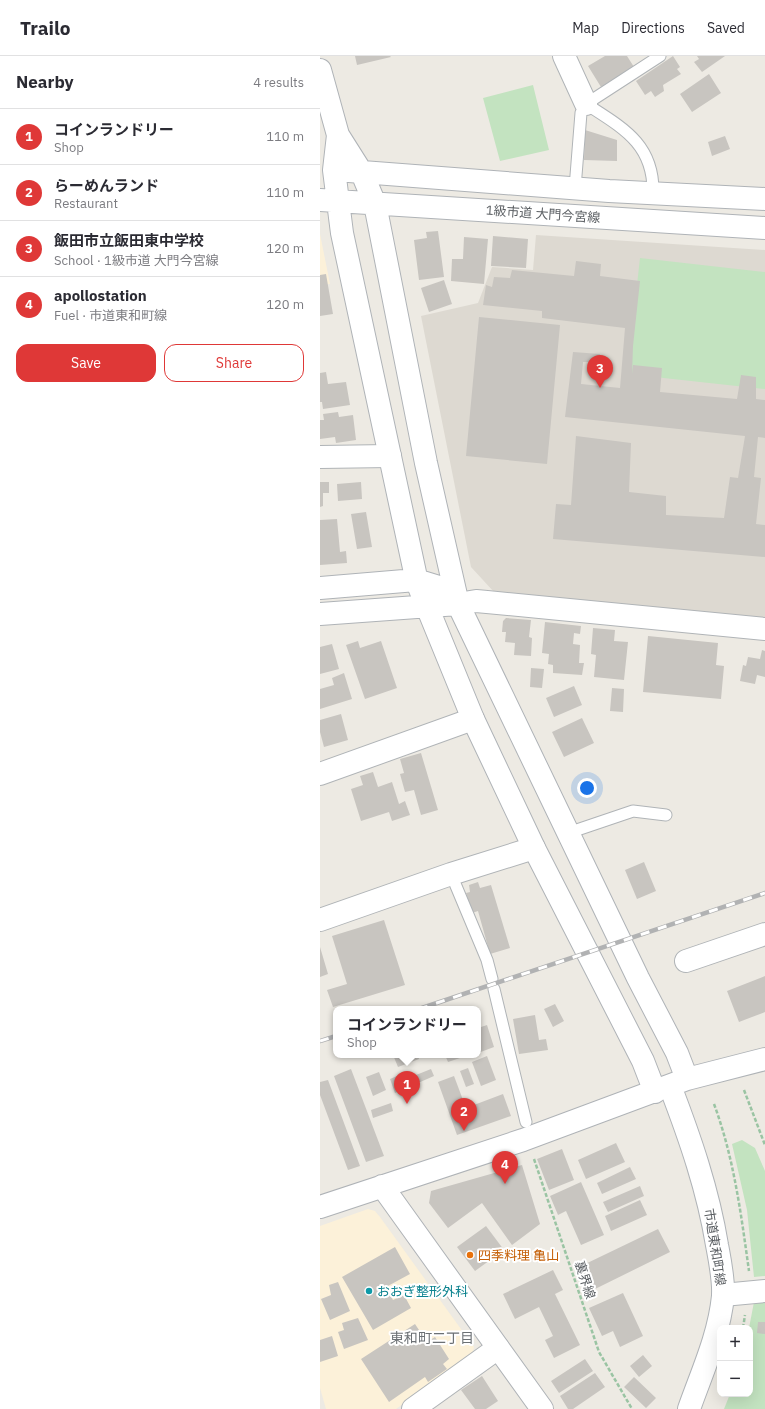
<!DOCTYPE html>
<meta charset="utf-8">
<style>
body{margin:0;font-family:"IBM Plex Sans","Noto Sans JP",sans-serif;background:#f2f2f3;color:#2b2b33}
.controls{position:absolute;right:12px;bottom:12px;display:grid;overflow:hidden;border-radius:8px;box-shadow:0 4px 16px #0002}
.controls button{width:36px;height:36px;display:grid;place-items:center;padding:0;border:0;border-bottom:1px solid #e1e1e2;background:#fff;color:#2b2b33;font:20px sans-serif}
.you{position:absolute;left:267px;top:732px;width:14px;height:14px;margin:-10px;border:3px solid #fff;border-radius:50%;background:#1a73e8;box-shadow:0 0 0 6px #1a73e833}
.badge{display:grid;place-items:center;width:26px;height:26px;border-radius:50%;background:#df3837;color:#fff;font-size:13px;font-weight:700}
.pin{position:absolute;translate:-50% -33px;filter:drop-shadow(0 1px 2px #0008)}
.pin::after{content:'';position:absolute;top:21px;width:14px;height:12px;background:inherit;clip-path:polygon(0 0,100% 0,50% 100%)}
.popup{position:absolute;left:13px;top:950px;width:148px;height:52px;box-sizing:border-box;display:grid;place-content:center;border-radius:8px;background:#fff;filter:drop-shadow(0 1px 3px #0005);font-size:13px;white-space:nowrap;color:#7c7c81}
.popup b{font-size:15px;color:#2b2b33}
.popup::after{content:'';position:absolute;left:50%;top:100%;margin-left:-8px;border:8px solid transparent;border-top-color:#fff}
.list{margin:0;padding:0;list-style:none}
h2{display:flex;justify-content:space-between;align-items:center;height:52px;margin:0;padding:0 16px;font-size:17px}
h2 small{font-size:13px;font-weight:400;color:#7c7c81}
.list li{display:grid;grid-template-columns:26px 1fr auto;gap:12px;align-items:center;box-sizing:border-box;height:56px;padding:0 16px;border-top:1px solid #e1e1e2}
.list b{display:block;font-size:15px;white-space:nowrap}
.list p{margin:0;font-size:13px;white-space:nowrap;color:#7c7c81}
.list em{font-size:13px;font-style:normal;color:#7c7c81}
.actions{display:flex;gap:8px;padding:12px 16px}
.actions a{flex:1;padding:9px 0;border:1px solid #df3837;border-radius:12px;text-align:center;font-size:14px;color:#df3837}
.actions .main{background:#df3837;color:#fff}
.map{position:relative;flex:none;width:445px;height:1353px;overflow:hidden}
header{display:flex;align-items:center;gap:24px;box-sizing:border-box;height:56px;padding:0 20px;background:#fff;border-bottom:1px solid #e1e1e2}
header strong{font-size:19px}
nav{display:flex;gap:22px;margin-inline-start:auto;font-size:14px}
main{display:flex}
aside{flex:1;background:#fff}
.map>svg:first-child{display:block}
.commercial{fill:#fcf1d9}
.education{fill:#ddd9d1}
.green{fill:#c3e3c0}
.building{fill:#c8c5c0}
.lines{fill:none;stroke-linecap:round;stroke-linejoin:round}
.lane-casing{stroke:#b0b4b7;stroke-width:13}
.street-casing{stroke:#b0b4b7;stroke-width:24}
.secondary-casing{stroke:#afb3b7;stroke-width:24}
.path{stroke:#9ac4a3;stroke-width:2.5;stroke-dasharray:4 2;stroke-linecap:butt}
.lane{stroke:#fff;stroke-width:11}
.street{stroke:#fff;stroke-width:22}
.secondary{stroke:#fff;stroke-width:22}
.rail-casing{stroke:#b1b2b3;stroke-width:4.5}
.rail{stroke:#fff;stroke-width:3;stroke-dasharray:9;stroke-linecap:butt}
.food-dot{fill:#e8710a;stroke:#fff;stroke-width:1.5}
.culture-dot{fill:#0f9aa8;stroke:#fff;stroke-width:1.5}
.labels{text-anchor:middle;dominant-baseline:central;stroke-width:4;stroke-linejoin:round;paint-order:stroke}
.street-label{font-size:13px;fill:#5b5f63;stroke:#fff}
.food-label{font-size:13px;fill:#c56008;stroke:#fff;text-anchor:start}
.culture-label{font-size:13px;fill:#0d838f;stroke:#fff;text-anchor:start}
.neighbourhood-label{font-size:14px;fill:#6c7175;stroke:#fff}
</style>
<header>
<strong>Trailo</strong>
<nav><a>Map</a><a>Directions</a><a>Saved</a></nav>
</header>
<main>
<aside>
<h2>Nearby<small>4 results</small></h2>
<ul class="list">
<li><span class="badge">1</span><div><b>コインランドリー</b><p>Shop</p></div><em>110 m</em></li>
<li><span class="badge">2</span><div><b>らーめんランド</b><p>Restaurant</p></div><em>110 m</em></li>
<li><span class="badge">3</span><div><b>飯田市立飯田東中学校</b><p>School · 1級市道 大門今宮線</p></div><em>120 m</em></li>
<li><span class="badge">4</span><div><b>apollostation</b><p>Fuel · 市道東和町線</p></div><em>120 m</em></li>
</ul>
<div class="actions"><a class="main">Save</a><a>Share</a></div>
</aside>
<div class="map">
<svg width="445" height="1353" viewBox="0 0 445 1353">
<rect width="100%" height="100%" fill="#edeae3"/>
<path class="commercial" d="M 0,178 L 10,228 L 0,229 Z
M 48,1153 L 55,1155 L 60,1161 L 154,1291 L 152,1299 L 76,1353 L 6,1353 L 0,1332 L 0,1170 Z"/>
<path class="education" d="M 216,179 L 445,194 L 445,563 L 174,536 L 151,511 L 101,260 L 158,247 L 172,211 L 213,214 Z"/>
<path class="green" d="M 213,29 L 229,94 L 180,105 L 163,42 Z
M 320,202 L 445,216 L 445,333 L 307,318 Z
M 422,1084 L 435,1092 L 445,1115 L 445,1220 L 434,1221 L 427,1154 L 412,1088 Z
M 445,1245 L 445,1353 L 404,1353 L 410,1338 L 430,1338 L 429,1272 L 434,1246 Z"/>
<path class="building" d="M 35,0 L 70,0 L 71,1 L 37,9 Z
M 285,0 L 307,0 L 314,11 L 281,31 L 268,10 Z
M 353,0 L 360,11 L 357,13 L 361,18 L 343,29 L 344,35 L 335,41 L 331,35 L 325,39 L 316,25 Z
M 377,0 L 405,0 L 382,16 L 374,6 L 379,3 Z
M 389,18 L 401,37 L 372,56 L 360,38 Z
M 265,74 L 297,84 L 297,105 L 264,104 Z
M 405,80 L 410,93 L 392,100 L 388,86 Z
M 118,175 L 124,221 L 99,224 L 94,184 L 107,182 L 106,176 Z
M 173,180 L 208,183 L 206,212 L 171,210 Z
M 144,181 L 168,183 L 164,228 L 131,225 L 132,203 L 143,203 Z
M 256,205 L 281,208 L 280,220 L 320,225 L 313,290 L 312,318 L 313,309 L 342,312 L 340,336 L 417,343 L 421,319 L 436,321 L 436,343 L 445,344 L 445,382 L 438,381 L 434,421 L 441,422 L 436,468 L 445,469 L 445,501 L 233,483 L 236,448 L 251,449 L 256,380 L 311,387 L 309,436 L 346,440 L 346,459 L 404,462 L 410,421 L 418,422 L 425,380 L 245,361 L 253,296 L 280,298 L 278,306 L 263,306 L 261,328 L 300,332 L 305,272 L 222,262 L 222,255 L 163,249 L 166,229 L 172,231 L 174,221 L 190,222 L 192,214 L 254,220 Z
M 6,218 L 13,258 L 0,260 L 0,219 Z
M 124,224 L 132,248 L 109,256 L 101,232 Z
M 159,261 L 240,269 L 227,408 L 146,400 Z
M 6,316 L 8,328 L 26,326 L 30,349 L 3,353 L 2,346 L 0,346 L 0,317 Z
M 18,356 L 19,361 L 33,359 L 36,384 L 16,387 L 15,381 L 0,383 L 0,364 L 4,364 L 3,358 Z
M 0,426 L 9,426 L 9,437 L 3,437 L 3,450 L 0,451 Z
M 41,426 L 42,443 L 18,445 L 17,428 Z
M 46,456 L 52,491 L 37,493 L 31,458 Z
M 17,463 L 20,496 L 26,495 L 27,507 L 0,509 L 0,464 Z
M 186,562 L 211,564 L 209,581 L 212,582 L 211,600 L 194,599 L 195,587 L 185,586 L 186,576 L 182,576 L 183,565 Z
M 225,566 L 261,570 L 260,578 L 254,577 L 253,588 L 260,589 L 259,607 L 264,607 L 262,619 L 233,617 L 233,609 L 228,608 L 229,598 L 222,597 Z
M 273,572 L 295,574 L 294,585 L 308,586 L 304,624 L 274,621 L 276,599 L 271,598 Z
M 328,580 L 398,587 L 396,609 L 404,610 L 401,643 L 323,636 Z
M 38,585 L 40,592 L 61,585 L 77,632 L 45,643 L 26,589 Z
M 12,588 L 19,613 L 0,618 L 0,591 Z
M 442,594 L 445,595 L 445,621 L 437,619 L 435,628 L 420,625 L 423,609 L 426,610 L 428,601 L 440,603 Z
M 211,612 L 224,613 L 222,632 L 210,631 Z
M 24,617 L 32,643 L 0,653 L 0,633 L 14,629 L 12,622 Z
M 254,630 L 262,649 L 234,661 L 226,642 Z
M 292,632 L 304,633 L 303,656 L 290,655 Z
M 21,658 L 28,684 L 4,691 L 0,676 L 0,664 Z
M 262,662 L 274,687 L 244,701 L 232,676 Z
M 101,697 L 118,754 L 101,759 L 94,734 L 85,736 L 80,718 L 84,717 L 80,703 Z
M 53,716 L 58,731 L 72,726 L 79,748 L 85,745 L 90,759 L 72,765 L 69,756 L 41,765 L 31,733 L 43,729 L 40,720 Z
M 324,806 L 336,835 L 317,843 L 305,814 Z
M 158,826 L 160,832 L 171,829 L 190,892 L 170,898 L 158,855 L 152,857 L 146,837 L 150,836 L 149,829 Z
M 64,864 L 85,929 L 13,951 L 7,934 L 27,928 L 12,880 Z
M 0,891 L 8,918 L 0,921 Z
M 445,920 L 445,956 L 419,966 L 407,935 Z
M 235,948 L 244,965 L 233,971 L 224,953 Z
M 215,959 L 219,984 L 226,983 L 228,994 L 199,998 L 193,963 Z
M 167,969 L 174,991 L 158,997 L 158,972 Z
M 73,999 L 98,999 L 99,1003 L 78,1011 Z
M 125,999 L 149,999 L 128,1006 Z
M 167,1000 L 176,1024 L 161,1030 L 152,1006 Z
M 148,1012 L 154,1028 L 146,1031 L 140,1015 Z
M 31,1013 L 64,1100 L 46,1106 L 14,1020 Z
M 111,1013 L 114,1020 L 75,1037 L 70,1023 L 84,1017 L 86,1023 Z
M 59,1016 L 66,1034 L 53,1040 L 46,1021 Z
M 134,1020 L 146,1052 L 183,1038 L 191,1060 L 137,1079 L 118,1026 Z
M 8,1024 L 40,1110 L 28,1114 L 0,1039 L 0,1026 Z
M 71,1047 L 73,1055 L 53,1062 L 51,1054 Z
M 296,1087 L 305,1106 L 266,1123 L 258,1104 Z
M 242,1093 L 254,1124 L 229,1134 L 217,1103 Z
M 202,1109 L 220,1168 L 192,1189 L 162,1147 L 128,1172 L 109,1147 L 111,1135 Z
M 310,1111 L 316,1123 L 282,1138 L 277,1127 Z
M 261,1126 L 284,1179 L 261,1189 L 246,1155 L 238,1159 L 230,1140 Z
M 320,1130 L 324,1140 L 288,1156 L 283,1146 Z
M 320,1144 L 327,1159 L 291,1175 L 285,1160 Z
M 166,1170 L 184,1194 L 155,1215 L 137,1191 Z
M 338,1173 L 350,1196 L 271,1235 L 259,1211 Z
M 75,1191 L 90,1218 L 66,1231 L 73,1244 L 84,1239 L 91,1252 L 53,1274 L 22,1221 Z
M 233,1214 L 243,1234 L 235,1238 L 260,1289 L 234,1302 L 225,1284 L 233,1280 L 219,1251 L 195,1263 L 183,1238 Z
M 18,1226 L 30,1255 L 10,1264 L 1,1243 L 11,1239 L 9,1229 Z
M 303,1237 L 323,1280 L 300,1291 L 293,1275 L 282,1280 L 269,1252 Z
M 38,1262 L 48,1284 L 24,1293 L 18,1276 L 24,1274 L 22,1267 Z
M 438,1266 L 445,1266 L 445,1278 L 437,1277 Z
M 95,1268 L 107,1286 L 115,1281 L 129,1303 L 123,1308 L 127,1313 L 108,1326 L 105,1321 L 69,1346 L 41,1303 Z
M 12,1280 L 18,1300 L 0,1306 L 0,1284 Z
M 323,1299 L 332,1310 L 319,1321 L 310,1310 Z
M 265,1303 L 273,1315 L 239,1337 L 231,1325 Z
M 275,1317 L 285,1331 L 253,1353 L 248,1353 L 240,1340 Z
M 162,1320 L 178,1345 L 166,1353 L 155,1353 L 141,1334 Z
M 314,1321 L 336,1342 L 326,1352 L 304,1331 Z"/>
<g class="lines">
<defs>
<path id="lane" d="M 266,48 C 303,72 334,88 333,137
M 255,132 L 261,57 L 266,48 L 340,0
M 248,777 L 313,755 L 346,759
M 131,818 L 167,904 L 172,923
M 174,933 L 206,1066"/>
<path id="street" d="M 244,0 L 266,48
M 0,401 L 70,400
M 138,548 L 156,545 L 167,546 L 445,573
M 0,718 L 153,663
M 0,864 L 131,818 L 214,792
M 366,905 L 445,878
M 403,1239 L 445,1235
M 93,1353 L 178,1292"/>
<path id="secondary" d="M 0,14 L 18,79 L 42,117 L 55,148 L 106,407 L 138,548 L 318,922 L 357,997 L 367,1023
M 18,79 L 14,114 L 22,177 L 97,526 L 153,663 L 214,792 L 323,1005 L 335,1036
M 29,115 L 289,135 L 445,143
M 0,144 L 445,172
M 0,532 L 96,524 L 135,536
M 0,558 L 138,548
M 350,1030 C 370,1082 388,1134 397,1189 C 400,1205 404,1224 403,1240 C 399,1280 382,1316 369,1353
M 62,1130 L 222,1353
M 0,1151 L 203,1084 L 367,1023 L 445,1003"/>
</defs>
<use href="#lane" class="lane-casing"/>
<use href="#street" class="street-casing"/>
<use href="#secondary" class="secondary-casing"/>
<path class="path" d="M 424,1034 L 445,1089
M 394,1048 C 414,1102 421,1158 429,1215
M 214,1103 L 279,1296 L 312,1353
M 423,1272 L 425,1259"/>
<use href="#lane" class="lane"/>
<use href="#street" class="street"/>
<use href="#secondary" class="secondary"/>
<defs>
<path id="rail" d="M 99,953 L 445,837
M 0,985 L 16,980"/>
</defs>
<use href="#rail" class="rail-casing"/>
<use href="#rail" class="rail"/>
</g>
<circle class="food-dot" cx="150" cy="1199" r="4"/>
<circle class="culture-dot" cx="49" cy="1235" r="4"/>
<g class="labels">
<g class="street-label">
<text transform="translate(223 158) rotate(4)">1級市道 大門今宮線</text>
<text transform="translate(395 1191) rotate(81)">市道東和町線</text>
<text transform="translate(265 1224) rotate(72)">裏界線</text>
</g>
<g class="food-label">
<text x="158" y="1199">四季料理 亀山</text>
</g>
<g class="culture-label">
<text x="57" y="1235">おおぎ整形外科</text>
</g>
<g class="neighbourhood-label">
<text x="112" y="1282">東和町二丁目</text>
</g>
</g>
</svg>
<div class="controls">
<button>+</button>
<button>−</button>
</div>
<div class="you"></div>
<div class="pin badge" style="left:87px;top:1048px">1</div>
<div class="popup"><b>コインランドリー</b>Shop</div>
<div class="pin badge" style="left:144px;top:1075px">2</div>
<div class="pin badge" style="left:280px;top:332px">3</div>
<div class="pin badge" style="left:185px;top:1128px">4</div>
</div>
</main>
